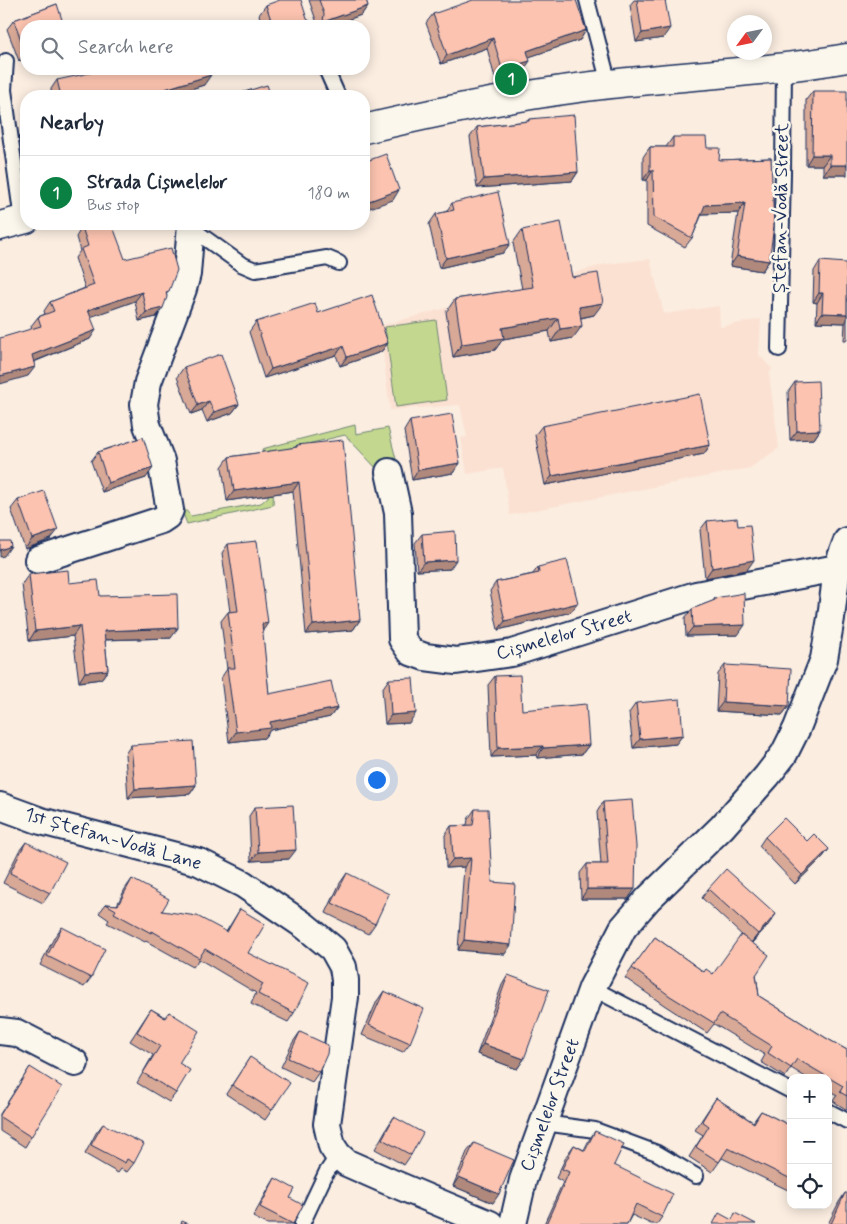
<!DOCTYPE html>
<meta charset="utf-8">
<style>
body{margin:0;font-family:Mynerve,sans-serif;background:#f2f2f3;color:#1f2937}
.controls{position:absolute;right:15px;bottom:15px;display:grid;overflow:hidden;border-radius:10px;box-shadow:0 2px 12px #0003}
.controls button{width:45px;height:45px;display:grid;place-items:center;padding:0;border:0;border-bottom:1px solid #e0e1e3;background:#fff;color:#1f2937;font:25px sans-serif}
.compass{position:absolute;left:727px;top:15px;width:45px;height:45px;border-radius:50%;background:#fff;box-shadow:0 2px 12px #0003;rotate:237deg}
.you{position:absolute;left:376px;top:779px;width:18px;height:18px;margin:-12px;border:4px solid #fff;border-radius:50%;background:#1a73e8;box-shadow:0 0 0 8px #1a73e833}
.badge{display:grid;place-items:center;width:32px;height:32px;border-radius:50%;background:#0b8043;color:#fff;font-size:16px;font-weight:700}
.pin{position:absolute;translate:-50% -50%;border:2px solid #fff;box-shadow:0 1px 5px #0006}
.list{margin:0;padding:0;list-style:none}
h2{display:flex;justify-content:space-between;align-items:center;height:65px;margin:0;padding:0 20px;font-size:21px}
h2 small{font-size:16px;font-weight:400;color:#747a83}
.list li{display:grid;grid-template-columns:32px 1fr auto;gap:15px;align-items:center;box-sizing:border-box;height:75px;padding:0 20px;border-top:1px solid #e0e1e3}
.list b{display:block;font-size:19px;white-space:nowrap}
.list p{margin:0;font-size:16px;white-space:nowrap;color:#747a83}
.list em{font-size:16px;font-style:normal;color:#747a83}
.icon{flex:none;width:28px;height:28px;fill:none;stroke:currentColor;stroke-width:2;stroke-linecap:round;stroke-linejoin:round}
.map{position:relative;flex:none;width:847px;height:1224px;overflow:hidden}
.search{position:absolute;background:#fff;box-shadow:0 2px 12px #0003;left:20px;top:20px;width:350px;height:55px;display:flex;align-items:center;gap:12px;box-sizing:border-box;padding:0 18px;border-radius:20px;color:#747a83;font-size:19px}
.panel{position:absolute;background:#fff;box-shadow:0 2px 12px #0003;left:20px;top:90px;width:350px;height:140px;border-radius:20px}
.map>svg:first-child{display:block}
.built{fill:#fbe1d2}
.green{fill:#c3d88e;stroke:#6f8476}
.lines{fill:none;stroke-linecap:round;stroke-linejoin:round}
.service-casing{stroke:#1b2f5e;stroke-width:18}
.minor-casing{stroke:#1b2f5e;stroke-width:30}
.tertiary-casing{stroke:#1b2f5e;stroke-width:31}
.service{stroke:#fbf7ec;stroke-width:14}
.minor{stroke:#fbf7ec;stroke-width:26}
.tertiary{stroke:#fbf7ec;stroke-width:28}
.wall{fill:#d9a997;stroke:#1b2f5e}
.shaded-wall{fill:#b0897b;stroke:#1b2f5e}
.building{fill:#fcc4b0;stroke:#1b2f5e}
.labels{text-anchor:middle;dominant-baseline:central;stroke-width:5;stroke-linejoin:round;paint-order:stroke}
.street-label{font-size:19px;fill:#1b2f5e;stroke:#fbf7ec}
</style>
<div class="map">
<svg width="847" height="1224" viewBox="0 0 847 1224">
<rect width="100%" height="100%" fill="#fbede0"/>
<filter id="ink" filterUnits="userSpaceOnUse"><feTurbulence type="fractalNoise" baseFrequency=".02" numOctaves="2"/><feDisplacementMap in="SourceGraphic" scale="10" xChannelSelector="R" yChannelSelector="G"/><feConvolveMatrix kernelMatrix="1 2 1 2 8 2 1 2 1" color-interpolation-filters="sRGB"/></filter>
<g filter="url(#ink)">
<path class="built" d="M 650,259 L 664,314 L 719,306 L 720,327 L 761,319 L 759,355 L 772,369 L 769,374 L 779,448 L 750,468 L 510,515 L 503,468 L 467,474 L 461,438 L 467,437 L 460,405 L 390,410 L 380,326 L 606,264 Z"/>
<path class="green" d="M 436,320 L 447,400 L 396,407 L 385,327 Z
M 355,425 L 356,434 L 388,428 L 397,463 L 378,470 L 345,435 L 270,453 L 274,480 L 273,505 L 187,524 L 179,503 L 191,516 L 261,503 L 268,497 L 269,486 L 262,449 Z"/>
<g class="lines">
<defs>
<path id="service" d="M 587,0 L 609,84
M 6,61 L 4,90 L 22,220
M 326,69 L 338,96
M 191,228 L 241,264 L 255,270 L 327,258 L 339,263
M 779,349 L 783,173 L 784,67
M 592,988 L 791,1091
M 828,1111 L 847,1121
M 544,1123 L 595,1130 L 657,1153 L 696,1176
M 302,1224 L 326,1173 L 338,1155"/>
<path id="minor" d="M 389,472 L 398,513 L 402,639 L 411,652 L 425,657 L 456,661 L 512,653 L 696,595 L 837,568
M 38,560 L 161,520 L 167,516 L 170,510 L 161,461 L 147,425 L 144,404 L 148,382 L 183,289 L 187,274 L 191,224
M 0,806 L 41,821 L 199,862 L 243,884 L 305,926 L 333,949 L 343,967 L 345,980 L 345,997 L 327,1124 L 332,1146 L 338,1155 L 347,1163 L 390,1182 L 490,1224
M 0,1031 L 17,1033 L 75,1063
M 513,1224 L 523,1180 L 592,988 L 623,928 L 648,899 L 722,827 L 767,776 L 784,754 L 797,728 L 824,659 L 831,618 L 837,568 L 847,541"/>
<path id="tertiary" d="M 364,129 C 445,110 526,93 610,84 C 689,75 769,72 847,58
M 0,226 L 26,219"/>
</defs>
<use href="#service" class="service-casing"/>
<use href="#minor" class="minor-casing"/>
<use href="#tertiary" class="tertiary-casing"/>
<use href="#service" class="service"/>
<use href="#minor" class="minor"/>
<use href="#tertiary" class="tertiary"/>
</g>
<path class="wall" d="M 309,0 L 366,0 L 368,6 L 361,15 L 330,26 L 317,26 L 317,23 Z
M 634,0 L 665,0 L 663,38 L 636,42 L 630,5 Z
M 57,4 L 26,59 L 19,61 L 7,29 L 14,20 Z
M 266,5 L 307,19 L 314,25 L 313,26 L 263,26 L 259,15 Z
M 433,14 L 586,30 L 580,40 L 528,57 L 523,71 L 495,78 L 487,48 L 441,64 L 426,23 Z
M 57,80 L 204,85 L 167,96 L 52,96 L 51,89 Z
M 813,91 L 847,175 L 823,175 L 823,165 L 806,165 L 806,100 Z
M 529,119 L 578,172 L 572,181 L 477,188 L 470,137 L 477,127 L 528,121 Z
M 673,137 L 707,148 L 719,160 L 771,158 L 769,261 L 762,271 L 730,266 L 738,213 L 702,214 L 692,238 L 685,247 L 647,226 L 647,180 L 643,180 L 643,157 L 650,147 L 666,147 Z
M 452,203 L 503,253 L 439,268 L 429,224 L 436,214 L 446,212 Z
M 82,227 L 125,259 L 167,295 L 156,317 L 139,321 L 135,301 L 91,316 L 90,339 L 34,362 L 28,376 L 32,329 L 31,326 L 38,317 L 45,314 L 44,311 L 50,302 L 85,288 L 75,258 L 80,251 L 76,237 Z
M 522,230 L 572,277 L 594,315 L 581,318 L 573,338 L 551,342 L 549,331 L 503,339 L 495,350 L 453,357 L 446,312 L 455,299 L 522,289 L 513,243 Z
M 820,261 L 847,272 L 847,340 L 844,340 L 845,323 L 816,322 L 817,303 L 813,302 L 814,271 Z
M 318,313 L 388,343 L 381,352 L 340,366 L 336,355 L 264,378 L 249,332 L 256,322 Z
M 184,367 L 239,404 L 232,413 L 207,422 L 202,410 L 191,414 L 177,377 Z
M 795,382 L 820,430 L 814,439 L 790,440 L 788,392 Z
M 410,421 L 460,463 L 453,473 L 412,480 L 404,431 Z
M 542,426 L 710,445 L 704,454 L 545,485 L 535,435 Z
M 297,445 L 360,620 L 353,630 L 306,634 L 293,491 L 227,501 L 222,467 L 229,457 L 295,448 Z
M 98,452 L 146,478 L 102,492 L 91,461 Z
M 18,500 L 51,539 L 25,549 L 11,509 Z
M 707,521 L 738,526 L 747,570 L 705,578 L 700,530 Z
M 422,534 L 450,569 L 417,571 L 415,543 Z
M 228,544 L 262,631 L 269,694 L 337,708 L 330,717 L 270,730 L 264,738 L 229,742 L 221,678 L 227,669 L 221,621 L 228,612 L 230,612 L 222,553 Z
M 538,567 L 571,612 L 498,630 L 490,591 L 496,582 L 533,574 Z
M 29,574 L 100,596 L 171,638 L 105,640 L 108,670 L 101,679 L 79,682 L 73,636 L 29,641 L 22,584 Z
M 715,598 L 738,635 L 686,636 L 685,618 L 692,609 L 713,601 Z
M 725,665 L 789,706 L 782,715 L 716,711 L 718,674 Z
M 495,676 L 522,710 L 589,745 L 582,754 L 537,758 L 536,755 L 491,757 L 488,685 Z
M 389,679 L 409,723 L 385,724 L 382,689 Z
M 636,703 L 676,744 L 633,748 L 629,713 Z
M 131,745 L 196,785 L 190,794 L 128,798 L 125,754 Z
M 603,802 L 628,899 L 581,899 L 580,873 L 587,864 L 601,864 L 597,812 Z
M 255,807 L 289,859 L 251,861 L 249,816 Z
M 475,809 L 492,882 L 505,954 L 458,950 L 464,867 L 446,868 L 445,835 L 451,826 L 467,825 L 468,819 Z
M 765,837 L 807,841 L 829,849 L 822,858 L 795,884 L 759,846 Z
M 26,842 L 50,893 L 43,903 L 3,883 L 19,851 Z
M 347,873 L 375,924 L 368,934 L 326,913 L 340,883 Z
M 132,879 L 162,911 L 226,932 L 240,909 L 248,953 L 294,1013 L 288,1022 L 251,1004 L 256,993 L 199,959 L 193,967 L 146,941 L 145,942 L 107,923 L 109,920 L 99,913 L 106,904 L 117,905 L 125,889 Z
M 708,889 L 769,924 L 752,943 L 759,996 L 826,1038 L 847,1050 L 847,1110 L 833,1101 L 837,1095 L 828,1090 L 828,1078 L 807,1078 L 791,1068 L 785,1077 L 761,1062 L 765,1055 L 714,1024 L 707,1033 L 664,1005 L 625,978 L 655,937 L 704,972 L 713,974 L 745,938 L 702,898 Z
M 62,927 L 91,978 L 84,987 L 40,965 L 55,936 Z
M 508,975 L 524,1059 L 517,1069 L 477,1054 L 502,985 Z
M 384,991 L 410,1043 L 403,1052 L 362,1035 L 377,1001 Z
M 151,1009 L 165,1017 L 169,1012 L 179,1063 L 176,1093 L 169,1102 L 137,1083 L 153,1055 L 130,1041 Z
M 300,1032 L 319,1072 L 312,1082 L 281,1067 L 293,1042 Z
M 250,1057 L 272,1110 L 265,1120 L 226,1094 Z
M 30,1067 L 31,1137 L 25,1147 L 0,1131 L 0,1114 Z
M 716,1098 L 753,1122 L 761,1111 L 791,1126 L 791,1186 L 788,1190 L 722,1158 L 712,1172 L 689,1157 L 703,1135 L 695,1130 Z
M 394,1117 L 411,1155 L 404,1165 L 375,1149 L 388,1126 Z
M 103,1124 L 134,1163 L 127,1172 L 121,1169 L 118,1173 L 85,1154 L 96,1133 Z
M 595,1131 L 614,1165 L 662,1217 L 657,1224 L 651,1224 L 632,1215 L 627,1224 L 544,1224 L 563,1182 L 556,1178 L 567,1155 L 574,1145 L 584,1150 L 589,1140 Z
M 474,1143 L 493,1203 L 453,1186 L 467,1152 Z
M 275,1178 L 290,1198 L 293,1224 L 267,1224 L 253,1217 L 269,1188 Z
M 845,1193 L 847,1224 L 828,1224 L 839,1202 Z"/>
<path class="shaded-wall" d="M 368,6 L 361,15 L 330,26 L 319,26 L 323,22 Z
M 670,28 L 663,38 L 636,42 L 642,33 Z
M 586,30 L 580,40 L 520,60 L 527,51 Z
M 493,38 L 487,48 L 441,64 L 447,55 Z
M 25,52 L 26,52 L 26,59 L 19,61 Z
M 530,61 L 523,71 L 495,78 L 502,69 Z
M 211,75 L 204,85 L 167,96 L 142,96 Z
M 812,155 L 830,155 L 823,165 L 806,165 Z
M 830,165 L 847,165 L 847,175 L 823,175 Z
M 650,170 L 653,170 L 647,180 L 643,180 Z
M 578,172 L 572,181 L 477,188 L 484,179 Z
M 399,190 L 393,200 L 364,210 L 364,203 Z
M 745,203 L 738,213 L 699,214 L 705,205 Z
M 510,244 L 503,253 L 439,268 L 446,258 Z
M 737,256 L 769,261 L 762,271 L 730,266 Z
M 142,292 L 135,301 L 82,320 L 88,310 Z
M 819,293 L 823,293 L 817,303 L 813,302 Z
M 603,303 L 594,315 L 570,320 L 579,307 Z
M 163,308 L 156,317 L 139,321 L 146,312 Z
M 822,313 L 847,314 L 847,320 L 845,323 L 816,322 Z
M 558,318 L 549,331 L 503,339 L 495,350 L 453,357 L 462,344 L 502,328 Z
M 582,326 L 573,338 L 551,342 L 560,329 Z
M 96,330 L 90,339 L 25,365 L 32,355 Z
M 388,343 L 381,352 L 340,366 L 347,357 Z
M 343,346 L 336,355 L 264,378 L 271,369 Z
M 35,367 L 28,376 L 0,384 L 0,376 Z
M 209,401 L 202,410 L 191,414 L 198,405 Z
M 239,404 L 232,413 L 207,422 L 214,412 Z
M 820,430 L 814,439 L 790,440 L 797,431 Z
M 710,445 L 704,454 L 545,485 L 552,476 Z
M 460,463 L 453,473 L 412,480 L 418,470 Z
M 153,468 L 146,478 L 102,492 L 108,483 Z
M 299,482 L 293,491 L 227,501 L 234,491 Z
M 58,530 L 51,539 L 25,549 L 32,539 Z
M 11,546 L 4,556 L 0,557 L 0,550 Z
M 456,560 L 450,569 L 417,571 L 424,562 Z
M 754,560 L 747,570 L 705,578 L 712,568 Z
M 578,603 L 571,612 L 498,630 L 505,621 Z
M 360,620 L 353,630 L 306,634 L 313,625 Z
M 268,623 L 262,632 L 262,624 Z
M 745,625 L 738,635 L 686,636 L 693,627 Z
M 80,626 L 73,636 L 29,641 L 35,631 Z
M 178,628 L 171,638 L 97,640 L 104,631 Z
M 108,670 L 101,679 L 79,682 L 85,672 Z
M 723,702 L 789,706 L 782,715 L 716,711 Z
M 337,708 L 330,717 L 270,730 L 264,738 L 229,742 L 236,732 L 270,722 Z
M 416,713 L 409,723 L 385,724 L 391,715 Z
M 683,735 L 676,744 L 633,748 L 640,739 Z
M 589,745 L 582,754 L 537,758 L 543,748 Z
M 543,746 L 536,755 L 491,757 L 498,748 Z
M 196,785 L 190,794 L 128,798 L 135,789 Z
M 829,849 L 822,858 L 795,884 L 802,875 Z
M 296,850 L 289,859 L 251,861 L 258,852 Z
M 471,858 L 464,867 L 446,868 L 453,859 Z
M 587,889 L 635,889 L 628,899 L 581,899 Z
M 776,914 L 769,924 L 751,943 L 758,934 Z
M 464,940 L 511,945 L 505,954 L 458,950 Z
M 483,1044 L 524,1059 L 517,1069 L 477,1054 Z
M 459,1177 L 499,1194 L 493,1203 L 453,1186 Z"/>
<path class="building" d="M 280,0 L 301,0 L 307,19 L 314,25 L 310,26 L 273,26 L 266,5 Z
M 319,0 L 366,0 L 368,6 L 323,22 L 324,14 Z
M 473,0 L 576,0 L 586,30 L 527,51 L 530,61 L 502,69 L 493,38 L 447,55 L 433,14 Z
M 637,0 L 665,0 L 670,28 L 642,33 Z
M 57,4 L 64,26 L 26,26 L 26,52 L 25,52 L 14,20 Z
M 195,24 L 195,26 L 186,26 Z
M 108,69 L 209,69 L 211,75 L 142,96 L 61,96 L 57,80 Z
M 267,85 L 271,96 L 231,96 Z
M 813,91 L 847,91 L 847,165 L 830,165 L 830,155 L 812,155 Z
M 574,115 L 578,172 L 484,179 L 477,127 L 529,121 L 529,119 Z
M 673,137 L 706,137 L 707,148 L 720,148 L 719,160 L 771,158 L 774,226 L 769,261 L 737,256 L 745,203 L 705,205 L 692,238 L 654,217 L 653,170 L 650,170 L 650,147 L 673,147 Z
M 386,154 L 399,190 L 364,203 L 364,162 Z
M 498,192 L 510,244 L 446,258 L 436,214 L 454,210 L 452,203 Z
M 561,222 L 572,277 L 598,273 L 603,303 L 579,307 L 582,326 L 560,329 L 558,318 L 502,328 L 504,338 L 462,344 L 455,299 L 533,287 L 522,230 Z
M 95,224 L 112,224 L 125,259 L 171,248 L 177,270 L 169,291 L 166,292 L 167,297 L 163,308 L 146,312 L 142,292 L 88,310 L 96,330 L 32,355 L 35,367 L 0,376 L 0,338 L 41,326 L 38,317 L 54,311 L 50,302 L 94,285 L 81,249 L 88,246 L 82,227 Z
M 820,261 L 846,263 L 846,272 L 847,272 L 847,314 L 822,313 L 823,293 L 819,293 Z
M 372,295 L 388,343 L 347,357 L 343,346 L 271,369 L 256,322 L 315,303 L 318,313 Z
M 221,354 L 239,404 L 214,412 L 209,401 L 198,405 L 184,367 Z
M 818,381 L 820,430 L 797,431 L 795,382 Z
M 700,394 L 710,445 L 552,476 L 542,426 Z
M 452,414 L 460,463 L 418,470 L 410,421 Z
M 143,437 L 153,468 L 108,483 L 98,452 Z
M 343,440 L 360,620 L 313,625 L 299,482 L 234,491 L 229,457 L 297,447 L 297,445 Z
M 44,491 L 58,530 L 32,539 L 18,500 Z
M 737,518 L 738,526 L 750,525 L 754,560 L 712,568 L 707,521 Z
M 455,531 L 456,560 L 424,562 L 422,534 Z
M 0,541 L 10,541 L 11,546 L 0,550 Z
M 257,541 L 268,623 L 262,624 L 269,694 L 331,681 L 337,708 L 270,722 L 271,728 L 236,732 L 227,668 L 235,668 L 228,612 L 238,611 L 228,544 Z
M 567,560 L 578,603 L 505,621 L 496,582 L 539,573 L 538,567 Z
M 68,570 L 69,583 L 98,580 L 100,596 L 177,594 L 178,628 L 104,631 L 108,670 L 85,672 L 80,626 L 35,631 L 29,574 Z
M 744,593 L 745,625 L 693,627 L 692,609 L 715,600 L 715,598 Z
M 725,665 L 791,669 L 789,706 L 723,702 Z
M 520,675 L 522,710 L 586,704 L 589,745 L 543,748 L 543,746 L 498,748 L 495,676 Z
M 413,678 L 416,713 L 391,715 L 389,679 Z
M 680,699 L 683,735 L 640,739 L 636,703 Z
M 193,741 L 196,785 L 135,789 L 131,745 Z
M 632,800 L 636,846 L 635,889 L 587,889 L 587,864 L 608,864 L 603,802 Z
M 293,805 L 296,850 L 258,852 L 255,807 Z
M 475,809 L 488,809 L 492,882 L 515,884 L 511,945 L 464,940 L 471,858 L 453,859 L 451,826 L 473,825 Z
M 784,818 L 807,841 L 814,834 L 829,849 L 802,875 L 765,837 Z
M 26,842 L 66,862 L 50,893 L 10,873 Z
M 726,869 L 776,914 L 758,934 L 708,889 Z
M 347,873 L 389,894 L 375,924 L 332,903 Z
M 132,879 L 169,899 L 162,911 L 197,916 L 227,932 L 240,909 L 265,924 L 248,953 L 309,983 L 294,1013 L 258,994 L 263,984 L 205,949 L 199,958 L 152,931 L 151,933 L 114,913 L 116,910 L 106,904 L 118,905 Z
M 62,927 L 105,949 L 91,978 L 47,956 Z
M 741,935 L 769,955 L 756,975 L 759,996 L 826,1038 L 847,1050 L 847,1096 L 840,1092 L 843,1086 L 797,1059 L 791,1068 L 768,1053 L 772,1046 L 720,1014 L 714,1023 L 670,996 L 632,968 L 655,937 L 704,972 L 706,969 L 713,974 Z
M 508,975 L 549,990 L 524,1059 L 483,1044 Z
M 384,991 L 424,1009 L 410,1043 L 369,1025 Z
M 151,1009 L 165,1018 L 169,1012 L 199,1031 L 179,1063 L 190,1070 L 176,1093 L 143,1073 L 160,1046 L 137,1032 Z
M 300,1032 L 328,1045 L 327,1054 L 319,1072 L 288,1058 Z
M 250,1057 L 290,1083 L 272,1110 L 232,1085 Z
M 30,1067 L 62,1087 L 31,1137 L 0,1117 L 0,1115 Z
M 716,1098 L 754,1123 L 761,1111 L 791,1126 L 791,1179 L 728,1148 L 719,1162 L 696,1147 L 709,1126 L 702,1121 Z
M 394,1117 L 423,1133 L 411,1155 L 382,1139 Z
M 103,1124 L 144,1144 L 134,1163 L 127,1159 L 125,1163 L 91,1145 Z
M 595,1131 L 624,1144 L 614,1165 L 673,1194 L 662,1217 L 636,1204 L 627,1224 L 546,1224 L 569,1172 L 562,1169 L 574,1145 L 585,1151 Z
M 474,1143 L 514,1160 L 499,1194 L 459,1177 Z
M 275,1178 L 295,1189 L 290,1198 L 303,1205 L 293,1224 L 260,1207 Z
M 845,1193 L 847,1193 L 847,1224 L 831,1224 Z
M 719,1213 L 732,1220 L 735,1213 L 756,1224 L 713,1224 Z
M 182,1221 L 189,1224 L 181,1224 Z"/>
</g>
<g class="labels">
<g class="street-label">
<text transform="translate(781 208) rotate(-89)">Ștefan-Vodă Street</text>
<text transform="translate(564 635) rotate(-16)">Cișmelelor Street</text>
<text transform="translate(113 839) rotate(16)">1st Ștefan-Vodă Lane</text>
<text transform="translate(550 1105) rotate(-70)">Cișmelelor Street</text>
</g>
</g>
</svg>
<div class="controls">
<button>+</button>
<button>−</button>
<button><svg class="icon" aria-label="locate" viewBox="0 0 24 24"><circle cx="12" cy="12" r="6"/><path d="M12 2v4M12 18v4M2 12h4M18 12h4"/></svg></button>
</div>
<svg class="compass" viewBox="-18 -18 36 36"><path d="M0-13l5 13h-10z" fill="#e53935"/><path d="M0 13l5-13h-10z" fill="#747a83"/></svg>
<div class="you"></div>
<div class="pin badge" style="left:511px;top:79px">1</div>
<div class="search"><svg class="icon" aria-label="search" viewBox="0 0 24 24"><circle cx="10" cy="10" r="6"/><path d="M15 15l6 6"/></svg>Search here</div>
<section class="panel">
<h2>Nearby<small></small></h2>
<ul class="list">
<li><span class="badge">1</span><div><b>Strada Cișmelelor</b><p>Bus stop</p></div><em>180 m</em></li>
</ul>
</section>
</div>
